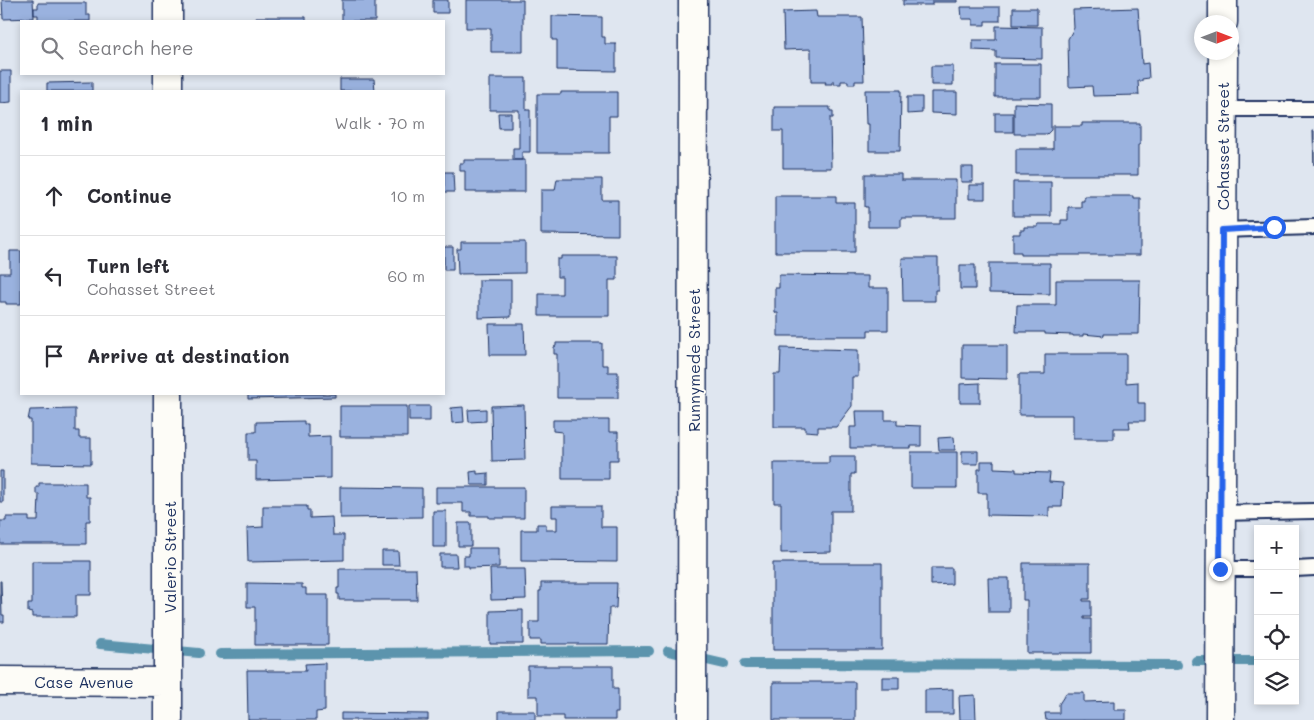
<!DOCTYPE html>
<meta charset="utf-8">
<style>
body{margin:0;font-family:Mali,sans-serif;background:#f7f7f7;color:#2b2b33}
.controls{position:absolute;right:15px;bottom:15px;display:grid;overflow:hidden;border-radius:0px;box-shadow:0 2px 8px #0003}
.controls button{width:45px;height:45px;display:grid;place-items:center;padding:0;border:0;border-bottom:1px solid #e1e1e2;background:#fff;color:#2b2b33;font:25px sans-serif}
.compass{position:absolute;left:1194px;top:15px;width:45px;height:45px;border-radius:50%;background:#fff;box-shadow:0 2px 8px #0003;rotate:90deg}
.stop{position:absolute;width:15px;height:15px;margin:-11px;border:4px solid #2563eb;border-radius:50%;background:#fff}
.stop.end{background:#2563eb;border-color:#fff;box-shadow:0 1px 5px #0008}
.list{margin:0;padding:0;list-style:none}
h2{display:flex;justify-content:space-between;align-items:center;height:65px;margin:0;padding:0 20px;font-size:21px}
h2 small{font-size:16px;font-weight:400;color:#7c7c81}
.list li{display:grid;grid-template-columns:32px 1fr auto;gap:15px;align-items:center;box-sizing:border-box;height:80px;padding:0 20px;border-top:1px solid #e1e1e2}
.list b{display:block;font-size:19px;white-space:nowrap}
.list p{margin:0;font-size:16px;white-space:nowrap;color:#7c7c81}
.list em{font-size:16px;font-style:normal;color:#7c7c81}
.icon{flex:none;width:28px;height:28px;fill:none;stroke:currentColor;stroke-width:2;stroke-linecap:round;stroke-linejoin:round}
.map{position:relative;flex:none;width:1314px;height:720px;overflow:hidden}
.search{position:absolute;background:#fff;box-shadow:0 2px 8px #0003;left:20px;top:20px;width:425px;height:55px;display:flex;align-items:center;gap:12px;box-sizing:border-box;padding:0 18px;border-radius:0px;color:#7c7c81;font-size:19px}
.panel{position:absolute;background:#fff;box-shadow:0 2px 8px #0003;left:20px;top:90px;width:425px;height:305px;border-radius:0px}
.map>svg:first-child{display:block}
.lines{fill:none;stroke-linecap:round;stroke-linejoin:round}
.stream{stroke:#5c94ad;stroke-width:10}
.building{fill:#9ab2df;stroke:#1b2f5e}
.lane-casing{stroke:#1b2f5e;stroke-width:18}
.street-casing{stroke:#1b2f5e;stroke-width:31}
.lane{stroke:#fdfcf7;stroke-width:14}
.street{stroke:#fdfcf7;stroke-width:28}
.route{stroke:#2563eb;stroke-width:6}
.labels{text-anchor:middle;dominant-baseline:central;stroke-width:4;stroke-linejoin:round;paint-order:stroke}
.street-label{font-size:16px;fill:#1b2f5e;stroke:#fdfcf7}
</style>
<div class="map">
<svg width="1314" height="720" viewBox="0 0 1314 720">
<rect width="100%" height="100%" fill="#dfe6f0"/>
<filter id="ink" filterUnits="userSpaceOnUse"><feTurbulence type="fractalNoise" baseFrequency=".02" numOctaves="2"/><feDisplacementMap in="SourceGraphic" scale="10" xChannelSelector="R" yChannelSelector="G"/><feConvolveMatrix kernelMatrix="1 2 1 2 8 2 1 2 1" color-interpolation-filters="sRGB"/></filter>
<g filter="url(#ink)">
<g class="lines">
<path class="stream" d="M 100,644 L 199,653
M 668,651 L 724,664
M 220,654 L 649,651
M 1196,661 L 1253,661
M 745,664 L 1177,665"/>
</g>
<path class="building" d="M 2,0 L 33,0 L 34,18 L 3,19 Z
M 342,0 L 375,0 L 375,21 L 342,21 Z
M 433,0 L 448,0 L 448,13 L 433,13 Z
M 466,0 L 523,0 L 523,52 L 491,52 L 491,28 L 466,28 Z
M 903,0 L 957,0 L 957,2 L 932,2 L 932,5 L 903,5 Z
M 38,3 L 86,3 L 86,15 L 90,15 L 90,21 L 38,21 L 38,15 L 34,15 L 34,8 L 38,8 Z
M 961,7 L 1000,7 L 1000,21 L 985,21 L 985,25 L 973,25 L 973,19 L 962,19 Z
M 1013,8 L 1037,8 L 1037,25 L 1013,25 Z
M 1138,8 L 1142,64 L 1148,63 L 1149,78 L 1142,79 L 1142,81 L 1138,81 L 1139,95 L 1093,96 L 1092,86 L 1069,87 L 1068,39 L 1074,28 L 1073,10 Z
M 816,11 L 817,17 L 862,17 L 864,81 L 855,81 L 855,84 L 848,84 L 848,81 L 841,81 L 841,84 L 834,84 L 834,81 L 832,81 L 832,84 L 825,84 L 826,82 L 811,82 L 811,49 L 784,50 L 783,12 Z
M 552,16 L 602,17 L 602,37 L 605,37 L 605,44 L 616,44 L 616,71 L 557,70 L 557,40 L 552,40 Z
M 256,17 L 306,17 L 306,21 L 256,21 Z
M 996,26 L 1042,27 L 1042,59 L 996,58 L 996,51 L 973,50 L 973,40 L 996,40 Z
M 995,64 L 1041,64 L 1041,97 L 995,97 Z
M 931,66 L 953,66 L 953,85 L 931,85 Z
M 0,71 L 11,71 L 11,102 L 0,103 Z
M 490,78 L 526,78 L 526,110 L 530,110 L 530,152 L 522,152 L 522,160 L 513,160 L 513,148 L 519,148 L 519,110 L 490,110 Z
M 340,79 L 374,79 L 375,91 L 340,91 Z
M 92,82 L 92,91 L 47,91 L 47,83 Z
M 865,90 L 901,90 L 900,151 L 869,151 L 869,124 L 866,124 Z
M 561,92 L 617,92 L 617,116 L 609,116 L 609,153 L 537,153 L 537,94 L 561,94 Z
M 931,92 L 957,92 L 957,114 L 931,113 Z
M 907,97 L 922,97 L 922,113 L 907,114 Z
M 1014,103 L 1051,104 L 1051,130 L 1047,134 L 1014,134 Z
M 774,107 L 830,107 L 830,111 L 833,111 L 833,118 L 830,118 L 831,168 L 783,168 L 783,131 L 774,131 Z
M 498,113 L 511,113 L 511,128 L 499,128 Z
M 995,113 L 1013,113 L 1013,132 L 995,132 Z
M 1082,123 L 1140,123 L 1140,145 L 1138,145 L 1138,175 L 1016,175 L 1016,149 L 1053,149 L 1053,126 L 1082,126 Z
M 1313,131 L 1314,131 L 1314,165 Z
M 464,160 L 525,160 L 525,192 L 465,192 L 465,171 L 460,171 L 460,163 L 464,163 Z
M 961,167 L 973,167 L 973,182 L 961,182 Z
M 444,172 L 453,172 L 454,192 L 444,192 Z
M 865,174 L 901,174 L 901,180 L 956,180 L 956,218 L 901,218 L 901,227 L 868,227 L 868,207 L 865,207 Z
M 557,179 L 602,179 L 602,200 L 618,200 L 618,235 L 541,234 L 541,190 L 555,190 Z
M 1013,182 L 1051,182 L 1051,216 L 1013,216 Z
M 969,185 L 985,185 L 985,199 L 969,199 Z
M 775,196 L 836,196 L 836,203 L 855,203 L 855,252 L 775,252 Z
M 1084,196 L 1133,196 L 1133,198 L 1140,198 L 1140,255 L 1021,255 L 1021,252 L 1013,252 L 1013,234 L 1020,234 L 1020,230 L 1024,230 L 1024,227 L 1038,227 L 1038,224 L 1061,224 L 1061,220 L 1068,220 L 1068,207 L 1081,207 L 1081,201 L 1084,201 Z
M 461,242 L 525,242 L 525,273 L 458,274 L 457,249 L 461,249 Z
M 444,247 L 453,247 L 453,270 L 444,270 Z
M 10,251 L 21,251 L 21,304 L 6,304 L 6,302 L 0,302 L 0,273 L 10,273 Z
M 561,256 L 617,256 L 617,280 L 609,280 L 609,316 L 539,316 L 539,294 L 562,294 L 562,277 L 557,277 L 557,259 L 561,259 Z
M 902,258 L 938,258 L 938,290 L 935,290 L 935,301 L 903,301 Z
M 989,263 L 1050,263 L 1050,294 L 989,293 Z
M 960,265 L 975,265 L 975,289 L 960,289 Z
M 779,275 L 868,276 L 868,288 L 888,288 L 888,330 L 868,330 L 868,336 L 778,336 L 778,313 L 775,313 L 775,288 L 779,288 Z
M 479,280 L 511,280 L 511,317 L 479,318 Z
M 1056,280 L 1140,280 L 1139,334 L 1104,334 L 1104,336 L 1083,334 L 1083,336 L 1073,336 L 1073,335 L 1045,334 L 1045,332 L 1016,332 L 1017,305 L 1056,305 Z
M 489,324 L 524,324 L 525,355 L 490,355 Z
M 556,343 L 602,343 L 602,365 L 608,365 L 608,372 L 618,372 L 618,398 L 557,398 L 557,354 L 554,354 L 554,347 L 556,346 Z
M 962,345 L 1007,345 L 1007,379 L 962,378 Z
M 781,348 L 858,350 L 858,377 L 852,377 L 852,406 L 836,427 L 818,427 L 818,432 L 805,431 L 805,427 L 774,427 L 774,374 L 780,374 Z
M 1045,354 L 1126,354 L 1126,383 L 1138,382 L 1138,403 L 1145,403 L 1145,421 L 1129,421 L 1130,428 L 1114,428 L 1114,439 L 1073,439 L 1073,415 L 1019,415 L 1019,374 L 1045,374 Z
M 980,383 L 980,403 L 960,403 L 960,384 Z
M 248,394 L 335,394 L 335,397 L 248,399 Z
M 524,405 L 525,460 L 492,461 L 491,406 Z
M 340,406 L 407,406 L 407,437 L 340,437 Z
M 409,406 L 430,406 L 430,421 L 409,421 Z
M 463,407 L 464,422 L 452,423 L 451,408 Z
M 75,409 L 75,431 L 79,431 L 79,438 L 91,438 L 91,464 L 31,463 L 31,420 L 28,420 L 30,410 Z
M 486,409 L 486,421 L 469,422 L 468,410 Z
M 856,411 L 885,411 L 885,420 L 897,420 L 897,425 L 921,426 L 921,446 L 911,446 L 911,448 L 850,448 L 850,427 L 857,427 Z
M 553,420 L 609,420 L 609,432 L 618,432 L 618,460 L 609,460 L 609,479 L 562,479 L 562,432 L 553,431 Z
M 304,421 L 304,424 L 308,424 L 308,437 L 330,436 L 330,478 L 256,480 L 256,461 L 248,461 L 248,432 L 256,432 L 256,422 Z
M 954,437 L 955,450 L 939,450 L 938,438 Z
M 962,451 L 978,451 L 978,464 L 962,464 Z
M 911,452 L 957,452 L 957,488 L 911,488 Z
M 829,456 L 855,456 L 855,474 L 851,474 L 851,511 L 831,511 L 831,552 L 781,553 L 781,503 L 774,503 L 774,463 L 829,463 Z
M 981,461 L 994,461 L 994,468 L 1016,469 L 1016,472 L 1050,473 L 1049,482 L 1063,483 L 1062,507 L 1049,507 L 1049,516 L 987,515 L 987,493 L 978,493 L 978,469 L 981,469 Z
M 0,471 L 3,471 L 3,502 L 0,502 Z
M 477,471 L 477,474 L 488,473 L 488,485 L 471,485 L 470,472 Z
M 39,483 L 86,483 L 86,497 L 90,497 L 90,521 L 86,521 L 86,544 L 0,544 L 0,521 L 6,521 L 6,517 L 29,517 L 29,521 L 38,521 L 39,494 L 36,494 L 36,487 L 39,487 Z
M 340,487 L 422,488 L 422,517 L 340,518 Z
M 436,487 L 524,487 L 524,518 L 489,518 L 489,516 L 471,516 L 471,512 L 463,512 L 463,503 L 436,503 Z
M 263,506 L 307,506 L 307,510 L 310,510 L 310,518 L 332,517 L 333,535 L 344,535 L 344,560 L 248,562 L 247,528 L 263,527 Z
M 552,506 L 601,506 L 601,527 L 617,527 L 617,562 L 521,561 L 521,530 L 537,530 L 537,524 L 546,524 L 546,530 L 557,530 L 557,517 L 552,517 Z
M 433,511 L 446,511 L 446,547 L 433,547 Z
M 458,523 L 471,523 L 471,546 L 458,546 Z
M 469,548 L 499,548 L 499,567 L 469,568 L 469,566 L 464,566 L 464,556 L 469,556 Z
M 382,551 L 398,551 L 399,565 L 382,565 Z
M 440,554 L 456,554 L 457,567 L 440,567 Z
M 32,561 L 91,561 L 91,595 L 76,595 L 76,617 L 32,617 L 32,613 L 28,612 L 28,604 L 32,604 Z
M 773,563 L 882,563 L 882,650 L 773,650 Z
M 1023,563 L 1090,563 L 1090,599 L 1083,599 L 1083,601 L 1091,601 L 1091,617 L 1084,617 L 1084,619 L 1091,619 L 1091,653 L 1027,653 L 1027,600 L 1023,600 Z
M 931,568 L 952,568 L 952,584 L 931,585 Z
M 339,569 L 416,569 L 417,600 L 339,600 L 339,594 L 337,594 L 337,588 L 339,588 Z
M 490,569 L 525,569 L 526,599 L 491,600 Z
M 988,578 L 1009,578 L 1009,612 L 989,612 Z
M 0,581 L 1,581 L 2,615 L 4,615 L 4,622 L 0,622 Z
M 247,583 L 302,584 L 302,588 L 306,588 L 306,595 L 328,595 L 328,645 L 255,645 L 255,607 L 247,607 Z
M 541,583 L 617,583 L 616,608 L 609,608 L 608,644 L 541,644 L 541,640 L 530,640 L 530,622 L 539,622 L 539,591 L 541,591 Z
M 523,610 L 523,644 L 490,644 L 490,611 Z
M 325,663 L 325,711 L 316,712 L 316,720 L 248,720 L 247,670 L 267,670 L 267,671 L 306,671 L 305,664 Z
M 528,666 L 613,666 L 613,689 L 618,689 L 618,713 L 615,713 L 615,720 L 563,720 L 563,716 L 538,716 L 538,696 L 528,696 Z
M 882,677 L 899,677 L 899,689 L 882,689 Z
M 773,682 L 855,682 L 855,720 L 773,720 Z
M 953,689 L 953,714 L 925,714 L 925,690 Z
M 1066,693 L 1084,693 L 1084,702 L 1114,701 L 1114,710 L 1126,710 L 1126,720 L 1046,720 L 1045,713 L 1059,713 L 1059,704 Z
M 975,695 L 976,720 L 960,720 L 959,696 Z
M 499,711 L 535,711 L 535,720 L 499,720 Z
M 341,713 L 428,714 L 428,720 L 341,720 Z"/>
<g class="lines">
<defs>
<path id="lane" d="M 1222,109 L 1314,109
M 1221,230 L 1314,227
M 1220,513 L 1314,511
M 1220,569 L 1258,569
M 1295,569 L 1314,568"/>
<path id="street" d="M 168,0 L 168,21
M 1223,22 L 1223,0
M 168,74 L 168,91
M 0,681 L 168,682
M 168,720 L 168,394
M 692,720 L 693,0
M 1220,720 L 1223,52"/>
</defs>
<use href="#lane" class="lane-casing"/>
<use href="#street" class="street-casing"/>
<use href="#lane" class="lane"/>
<use href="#street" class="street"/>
</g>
</g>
<g class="lines" filter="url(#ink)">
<path class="route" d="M 1220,569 L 1222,230 L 1274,227"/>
</g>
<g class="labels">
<g class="street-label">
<text transform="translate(1222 146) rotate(-90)">Cohasset Street</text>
<text transform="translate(693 360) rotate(-90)">Runnymede Street</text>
<text transform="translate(169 557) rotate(-90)">Valerio Street</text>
<text x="84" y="681">Case Avenue</text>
</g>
</g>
</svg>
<div class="controls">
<button>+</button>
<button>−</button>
<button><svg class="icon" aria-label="locate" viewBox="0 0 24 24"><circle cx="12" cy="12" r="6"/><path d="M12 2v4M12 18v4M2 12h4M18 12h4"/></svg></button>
<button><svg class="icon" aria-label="layers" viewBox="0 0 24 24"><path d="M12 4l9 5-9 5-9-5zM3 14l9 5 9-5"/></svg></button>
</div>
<svg class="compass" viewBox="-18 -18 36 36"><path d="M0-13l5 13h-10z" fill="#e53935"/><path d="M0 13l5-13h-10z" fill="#7c7c81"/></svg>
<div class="stop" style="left:1274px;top:227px"></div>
<div class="stop end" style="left:1220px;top:569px"></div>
<div class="search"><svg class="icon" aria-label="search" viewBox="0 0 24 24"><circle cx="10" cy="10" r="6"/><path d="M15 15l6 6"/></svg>Search here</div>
<section class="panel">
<h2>1 min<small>Walk · 70 m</small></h2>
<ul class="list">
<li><svg class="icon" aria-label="ahead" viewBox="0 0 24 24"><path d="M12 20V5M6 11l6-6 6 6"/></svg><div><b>Continue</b></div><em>10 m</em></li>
<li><svg class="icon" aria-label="left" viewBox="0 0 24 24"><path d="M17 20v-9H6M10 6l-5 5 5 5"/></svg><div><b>Turn left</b><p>Cohasset Street</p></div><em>60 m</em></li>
<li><svg class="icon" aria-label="arrive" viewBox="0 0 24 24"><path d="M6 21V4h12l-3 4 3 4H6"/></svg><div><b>Arrive at destination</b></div></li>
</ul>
</section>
</div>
